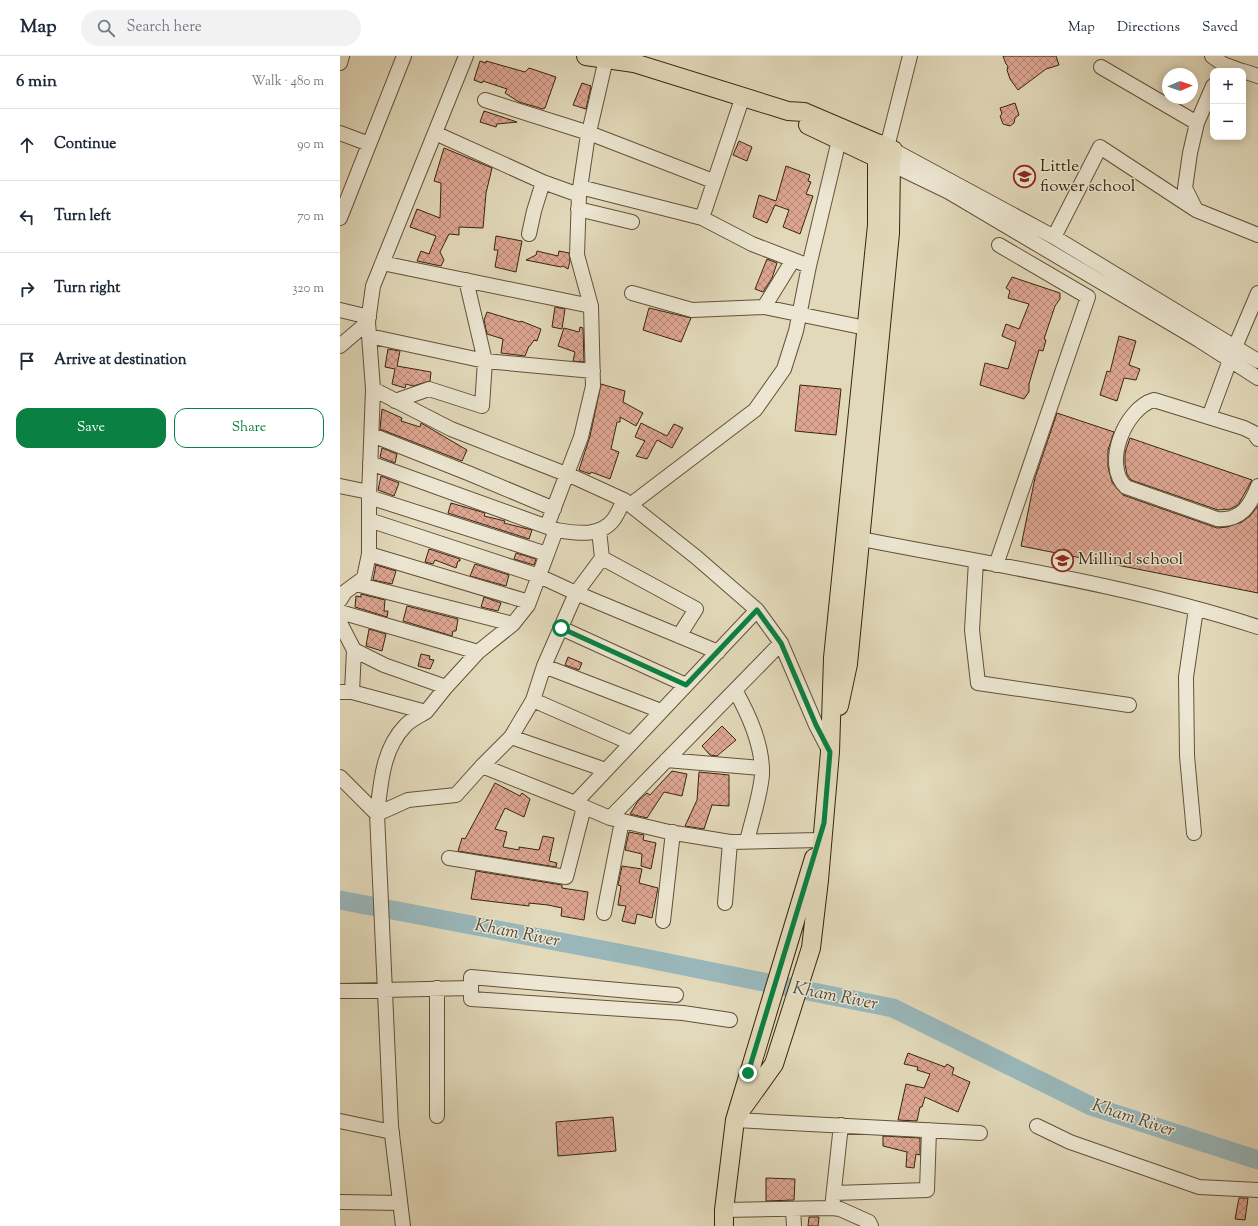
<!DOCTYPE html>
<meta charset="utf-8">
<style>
body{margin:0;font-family:"Sorts Mill Goudy",serif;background:#f2f2f3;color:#1f2937}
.controls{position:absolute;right:12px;top:12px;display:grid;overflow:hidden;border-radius:8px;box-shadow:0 2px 10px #0003}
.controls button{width:36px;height:36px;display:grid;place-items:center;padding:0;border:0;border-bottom:1px solid #e0e1e3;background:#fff;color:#1f2937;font:20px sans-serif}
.compass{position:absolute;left:822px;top:12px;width:36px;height:36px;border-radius:50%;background:#fff;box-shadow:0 2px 10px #0003;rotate:88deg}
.stop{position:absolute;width:12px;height:12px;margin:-9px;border:3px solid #0b8043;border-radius:50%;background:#fff}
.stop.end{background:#0b8043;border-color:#fff;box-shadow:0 1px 4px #0008}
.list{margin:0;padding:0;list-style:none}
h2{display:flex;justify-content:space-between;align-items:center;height:52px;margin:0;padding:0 16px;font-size:17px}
h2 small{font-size:13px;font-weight:400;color:#747a83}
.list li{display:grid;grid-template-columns:26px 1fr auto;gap:12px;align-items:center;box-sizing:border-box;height:72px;padding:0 16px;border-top:1px solid #e0e1e3}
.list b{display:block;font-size:15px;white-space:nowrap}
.list em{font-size:13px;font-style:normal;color:#747a83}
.actions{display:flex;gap:8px;padding:12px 16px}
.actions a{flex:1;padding:9px 0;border:1px solid #0b8043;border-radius:12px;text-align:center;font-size:14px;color:#0b8043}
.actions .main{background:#0b8043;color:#fff}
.icon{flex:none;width:22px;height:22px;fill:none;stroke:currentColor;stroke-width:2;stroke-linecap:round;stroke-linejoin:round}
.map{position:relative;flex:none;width:918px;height:1170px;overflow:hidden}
header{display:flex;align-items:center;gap:24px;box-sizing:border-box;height:56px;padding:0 20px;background:#fff;border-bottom:1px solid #e0e1e3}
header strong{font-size:19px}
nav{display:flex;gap:22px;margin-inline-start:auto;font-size:14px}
.search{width:280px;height:36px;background:#f2f2f3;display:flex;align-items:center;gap:10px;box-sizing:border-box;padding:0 14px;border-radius:22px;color:#747a83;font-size:15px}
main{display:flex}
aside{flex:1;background:#fff}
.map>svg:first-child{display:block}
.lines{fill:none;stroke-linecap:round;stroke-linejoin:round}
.river{stroke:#99b7ba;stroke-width:19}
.building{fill:url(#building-cross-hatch);stroke:#39250d}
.minor-casing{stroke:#635238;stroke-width:16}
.major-casing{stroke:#39250d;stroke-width:20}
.minor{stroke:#ece6d2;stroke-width:14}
.major{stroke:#e2d9ba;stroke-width:18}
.route{stroke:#0b8043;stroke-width:5}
.labels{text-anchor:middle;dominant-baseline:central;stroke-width:3;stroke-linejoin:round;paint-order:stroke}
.poi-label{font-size:17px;fill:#39250d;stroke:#ece6d2;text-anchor:start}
.water-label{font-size:18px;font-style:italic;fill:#514a38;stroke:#ece6d2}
</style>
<header>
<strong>Map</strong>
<div class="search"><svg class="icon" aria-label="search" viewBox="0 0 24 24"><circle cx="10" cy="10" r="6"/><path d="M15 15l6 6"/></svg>Search here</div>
<nav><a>Map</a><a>Directions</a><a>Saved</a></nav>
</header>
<main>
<aside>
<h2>6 min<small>Walk · 480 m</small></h2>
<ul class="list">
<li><svg class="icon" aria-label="ahead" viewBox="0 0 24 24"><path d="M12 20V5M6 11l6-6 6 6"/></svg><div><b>Continue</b></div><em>90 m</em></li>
<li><svg class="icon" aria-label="left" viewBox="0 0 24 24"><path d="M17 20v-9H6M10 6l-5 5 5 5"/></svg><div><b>Turn left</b></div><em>70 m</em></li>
<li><svg class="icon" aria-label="right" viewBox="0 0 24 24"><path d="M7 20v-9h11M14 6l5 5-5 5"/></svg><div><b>Turn right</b></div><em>320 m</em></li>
<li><svg class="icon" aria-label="arrive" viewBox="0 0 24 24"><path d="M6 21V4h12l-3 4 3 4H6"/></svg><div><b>Arrive at destination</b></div></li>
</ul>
<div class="actions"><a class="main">Save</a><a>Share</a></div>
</aside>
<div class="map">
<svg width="918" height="1170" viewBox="0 0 918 1170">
<defs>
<pattern id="building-cross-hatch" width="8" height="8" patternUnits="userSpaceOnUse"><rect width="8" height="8" fill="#dea692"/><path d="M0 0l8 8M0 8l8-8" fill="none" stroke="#b58776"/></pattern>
</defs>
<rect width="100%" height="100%" fill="#e2d9ba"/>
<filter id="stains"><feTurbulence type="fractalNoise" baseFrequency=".005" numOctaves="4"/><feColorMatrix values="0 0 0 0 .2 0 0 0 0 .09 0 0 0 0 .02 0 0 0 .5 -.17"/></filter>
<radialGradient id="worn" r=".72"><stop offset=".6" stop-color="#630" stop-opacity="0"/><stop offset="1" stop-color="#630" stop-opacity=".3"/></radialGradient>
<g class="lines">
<path class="river" d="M 0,844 L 299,901 L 553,952 L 751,1050 L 918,1104"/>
</g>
<path class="building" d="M 663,0 L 716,0 L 719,9 L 706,13 L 678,34 L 670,23 L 667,14 L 668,10 L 666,8 Z
M 140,5 L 146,7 L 146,5 L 185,16 L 189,12 L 216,21 L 205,52 L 203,53 L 179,46 L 165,37 L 167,33 L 143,25 L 142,27 L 134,24 Z
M 242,27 L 251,30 L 246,53 L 233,49 Z
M 675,47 L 679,59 L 675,62 L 674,67 L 670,70 L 663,68 L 660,60 L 662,58 L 660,52 Z
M 144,55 L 177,66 L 157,68 L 156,71 L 140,66 Z
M 399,85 L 412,91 L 407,105 L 393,99 Z
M 104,92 L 152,112 L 146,137 L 143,172 L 119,171 L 119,179 L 109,178 L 100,196 L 104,204 L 101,210 L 77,205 L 81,195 L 89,198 L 96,180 L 70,171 L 77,153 L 100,162 L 101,127 L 94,125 Z
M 446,110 L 470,119 L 468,125 L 471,126 L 466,138 L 473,140 L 460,178 L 443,171 L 449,154 L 435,149 L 427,167 L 413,161 L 419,139 L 436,145 Z
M 156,180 L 182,185 L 176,216 L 155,211 L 158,194 L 154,194 Z
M 197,195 L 218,200 L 219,195 L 229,197 L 230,205 L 228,213 L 223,210 L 221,211 L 186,204 L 196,199 Z
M 427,203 L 437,207 L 432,222 L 423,236 L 415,233 Z
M 672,221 L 720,237 L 720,243 L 715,250 L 704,283 L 706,284 L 703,295 L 699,294 L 689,328 L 689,336 L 684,343 L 640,329 L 645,307 L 668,313 L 676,286 L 662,280 L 666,268 L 679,273 L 689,248 L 668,242 L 670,235 L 666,232 Z
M 215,251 L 225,253 L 222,273 L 212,271 Z
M 309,252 L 351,262 L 341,286 L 303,274 Z
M 147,256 L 180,266 L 181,265 L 201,273 L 197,285 L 194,284 L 190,290 L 189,290 L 185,300 L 161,297 L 163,283 L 147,278 L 144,264 Z
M 240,271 L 243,272 L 244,306 L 233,305 L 235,296 L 218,290 L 224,272 L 239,276 Z
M 779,280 L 796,285 L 789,309 L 800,313 L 796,324 L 784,322 L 777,345 L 760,339 L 767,315 L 770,316 Z
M 48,293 L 60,295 L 57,310 L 91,316 L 90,325 L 73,330 L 66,328 L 65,332 L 52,328 L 55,313 L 45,311 Z
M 261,328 L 285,335 L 283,346 L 303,357 L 296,370 L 280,361 L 280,366 L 277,366 L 271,393 L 279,396 L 270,423 L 251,416 L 250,418 L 239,414 L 250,380 Z
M 460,329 L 501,333 L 496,379 L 455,375 Z
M 42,353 L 62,362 L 61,365 L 80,371 L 81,367 L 127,394 L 122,405 L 40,373 Z
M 717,357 L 774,376 L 768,394 L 768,411 L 772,426 L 783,439 L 877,472 L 887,471 L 902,466 L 910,460 L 918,450 L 918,537 L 681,490 L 695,422 Z
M 301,367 L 327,380 L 334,368 L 343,372 L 332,392 L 317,384 L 307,403 L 296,400 L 305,385 L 295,381 Z
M 790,382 L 912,424 L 898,449 L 890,453 L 878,454 L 791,424 L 787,418 L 785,408 L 785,397 Z
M 42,392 L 57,398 L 55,407 L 40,401 Z
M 41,420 L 59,427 L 54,440 L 38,434 Z
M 111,447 L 145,457 L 144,460 L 165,465 L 164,467 L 192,474 L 189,483 L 108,457 Z
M 89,493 L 120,503 L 120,505 L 118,505 L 116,512 L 95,504 L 93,508 L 85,506 Z
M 176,497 L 196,503 L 194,509 L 174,503 Z
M 135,508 L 169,519 L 166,530 L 130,520 Z
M 36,509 L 56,515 L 52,528 L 33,524 Z
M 21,538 L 45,544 L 44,555 L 48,555 L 47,561 L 15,551 L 16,540 L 21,541 Z
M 144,541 L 161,547 L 158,555 L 141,551 Z
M 67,550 L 118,563 L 116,575 L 113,575 L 112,580 L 63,565 Z
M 29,573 L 46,578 L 42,595 L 26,590 Z
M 81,598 L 90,600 L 89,603 L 94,604 L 90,613 L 78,610 Z
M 228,601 L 242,607 L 239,614 L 225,609 Z
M 382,670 L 396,684 L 377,700 L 370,699 L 362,690 Z
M 332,715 L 347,718 L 342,740 L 324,736 L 307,762 L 290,758 L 298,745 L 307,737 L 310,739 Z
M 359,716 L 389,719 L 389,750 L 372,749 L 364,773 L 345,770 L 357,744 Z
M 155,727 L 180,740 L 182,737 L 190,743 L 184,761 L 165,752 L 155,773 L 167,776 L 163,791 L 179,794 L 179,791 L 199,794 L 203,780 L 214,782 L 209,805 L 217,807 L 216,811 L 118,795 L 122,782 L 125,783 Z
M 289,776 L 304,779 L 303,784 L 316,787 L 311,813 L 301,810 L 302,798 L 285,794 Z
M 282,810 L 302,813 L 299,827 L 318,832 L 312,862 L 297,858 L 295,868 L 282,865 L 286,850 L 278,849 L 281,830 L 278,829 Z
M 136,815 L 222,829 L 222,832 L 248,836 L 244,864 L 221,860 L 222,852 L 208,849 L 189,847 L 189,850 L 131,843 Z
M 568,997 L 605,1011 L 607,1008 L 614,1012 L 612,1018 L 630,1026 L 618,1056 L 585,1041 L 582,1051 L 580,1051 L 577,1065 L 558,1064 L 566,1028 L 584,1032 L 590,1018 L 577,1014 L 578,1011 L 564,1008 Z
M 273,1061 L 276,1095 L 218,1100 L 216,1066 Z
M 543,1080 L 580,1082 L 580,1099 L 576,1098 L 574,1112 L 566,1111 L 567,1096 L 543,1090 Z
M 426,1122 L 455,1123 L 454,1144 L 426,1145 Z
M 899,1142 L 908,1142 L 905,1164 L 895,1163 Z
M 469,1161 L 479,1161 L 478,1170 L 468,1170 Z"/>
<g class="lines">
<defs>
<path id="minor" d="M 872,0 L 883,8 L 902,15
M 0,7 L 2,0
M 761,11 L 857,67
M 903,15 L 918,20
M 145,44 L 249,77 L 373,125
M 0,77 L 29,88
M 95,77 L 203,126
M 547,91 L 570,0
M 553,94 L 714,181 L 918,305
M 551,108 L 609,136 L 859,284 L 918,322
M 240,131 L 362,162 L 412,188 L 469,210
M 238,153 L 292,166
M 856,154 L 845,132 L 850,97 L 857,67 L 873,30
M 0,162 L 64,0
M 362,162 L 403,40
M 189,178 L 194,155 L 203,126 L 239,139
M 714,181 L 760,91 L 856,154 L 918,179
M 42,207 L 251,250
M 292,237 L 352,254 L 424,251 L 526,272
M 424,251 L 453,204
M 0,254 L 29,261
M 29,280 L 145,305 L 253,315
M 0,290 L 28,266
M 895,291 L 918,237
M 33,333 L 111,373 L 236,422 L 284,444 L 356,501 L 417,554 L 441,587 L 476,669 L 490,696
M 55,345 L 89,333 L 142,350 L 145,305 L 126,224
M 869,361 L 890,304
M 32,379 L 128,417 L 214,453
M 918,383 L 914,377 L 904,372 L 814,344 C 785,352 762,409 786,431 L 877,463 C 901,465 910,450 918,430
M 30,407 L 216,474 C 236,477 260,482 274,463 C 278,457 281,450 284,444
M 0,430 L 29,436
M 29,441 L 207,498
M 290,449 L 415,354 L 444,313 L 456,275 L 469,210 L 499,84
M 29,464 L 199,520 L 236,537 L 378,596
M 207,470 L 241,381 L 253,330 L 251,250 L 237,199 L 239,139 L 247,85 L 266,3
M 511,481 C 647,508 786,528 918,571
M 29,498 L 189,546
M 262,502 L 356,553 L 339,580
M 636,505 L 632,574 L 638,627 L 789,649
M 656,509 L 748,241 L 659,189
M 16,528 L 173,568
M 0,544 L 5,536 L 24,522 L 29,498 L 29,441 L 33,333 L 28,266 L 33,230 L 126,0
M 0,556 L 138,596
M 0,567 L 14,594 L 44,609 L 106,631
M 221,572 L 346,629
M 204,610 L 321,655
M 395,634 C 409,659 423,689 422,719 C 420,741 412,764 407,785
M 0,636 L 12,636 L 86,656 L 106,631 L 138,596 L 173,568 L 188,549 L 216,474
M 12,636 L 14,594
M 193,644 L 291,687
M 171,681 L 266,714
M 326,704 L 421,712
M 142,710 L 171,681 L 193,644 L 204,610 L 236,537 L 262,502 L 259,474
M 0,721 L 37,758 L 51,1070 L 63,1170
M 235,747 L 270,762 L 329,776 L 390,786 L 480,784
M 37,758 L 68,744 L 116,739 L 142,710 L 235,747 L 417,554
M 37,758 C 41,727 42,694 65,670 C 70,664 79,660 86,656
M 270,762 L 441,587
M 854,777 L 847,700 L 846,621 L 856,553
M 109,802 L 226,821 L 244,751
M 385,847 L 390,786
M 264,857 L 282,765
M 323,865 L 333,776
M 97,932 L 97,1060
M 0,935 L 131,932
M 336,939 L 131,921 L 131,943 L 343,957 L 390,964
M 395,1064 L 640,1077
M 0,1065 L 52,1076
M 501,1069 L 492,1152 L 500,1153 L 529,1166 L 531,1170
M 697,1070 L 730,1086 L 859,1131 L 918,1134
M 494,1137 L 587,1134 L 589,1074
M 0,1146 L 60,1147
M 453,1153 L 454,1170
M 384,1154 L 492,1152"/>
<path id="major" d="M 246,0 L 294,7 L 448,55 L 464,56 L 553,94 L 551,108 L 550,177 L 508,608 L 499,650
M 468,69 L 548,107
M 396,1061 L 434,1008 L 471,892 L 479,824 L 490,696 L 493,602 L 537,169 L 537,102 L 541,88
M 384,1170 L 384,1154 L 395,1064 L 474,802"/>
</defs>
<use href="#minor" class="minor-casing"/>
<use href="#major" class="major-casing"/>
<use href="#minor" class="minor"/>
<use href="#major" class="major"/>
</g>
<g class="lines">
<path class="route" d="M 221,572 L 346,629 L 417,554 L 441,587 L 476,669 L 490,696 L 484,767 L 408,1017"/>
</g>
<defs>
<symbol id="school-ring" viewBox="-11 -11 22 22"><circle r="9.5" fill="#ece6d2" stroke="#8f2418" stroke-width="1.5"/><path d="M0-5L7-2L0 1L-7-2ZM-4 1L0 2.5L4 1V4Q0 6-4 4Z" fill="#8f2418"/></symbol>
<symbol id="university-ring" viewBox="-11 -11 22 22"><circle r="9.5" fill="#ece6d2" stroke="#8f2418" stroke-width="1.5"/><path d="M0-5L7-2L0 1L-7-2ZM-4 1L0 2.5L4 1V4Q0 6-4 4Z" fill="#8f2418"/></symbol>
</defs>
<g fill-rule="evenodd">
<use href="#school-ring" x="672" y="108" width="25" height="25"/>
<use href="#university-ring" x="710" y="492" width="25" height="25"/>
</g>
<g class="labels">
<g class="poi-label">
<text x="700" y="111">Little<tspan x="700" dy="20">fiower school</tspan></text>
<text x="738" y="504">Millind school</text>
</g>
<g class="water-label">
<text transform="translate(177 878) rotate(11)">Kham River</text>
<text transform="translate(495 941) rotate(11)">Kham River</text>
<text transform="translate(793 1063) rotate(18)">Kham River</text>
</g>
</g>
<rect width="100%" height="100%" filter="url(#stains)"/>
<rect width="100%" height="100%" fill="url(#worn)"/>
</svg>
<div class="controls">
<button>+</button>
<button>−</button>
</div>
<svg class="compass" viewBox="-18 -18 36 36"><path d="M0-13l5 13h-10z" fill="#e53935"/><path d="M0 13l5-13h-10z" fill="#747a83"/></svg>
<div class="stop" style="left:221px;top:572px"></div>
<div class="stop end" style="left:408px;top:1017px"></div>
</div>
</main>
